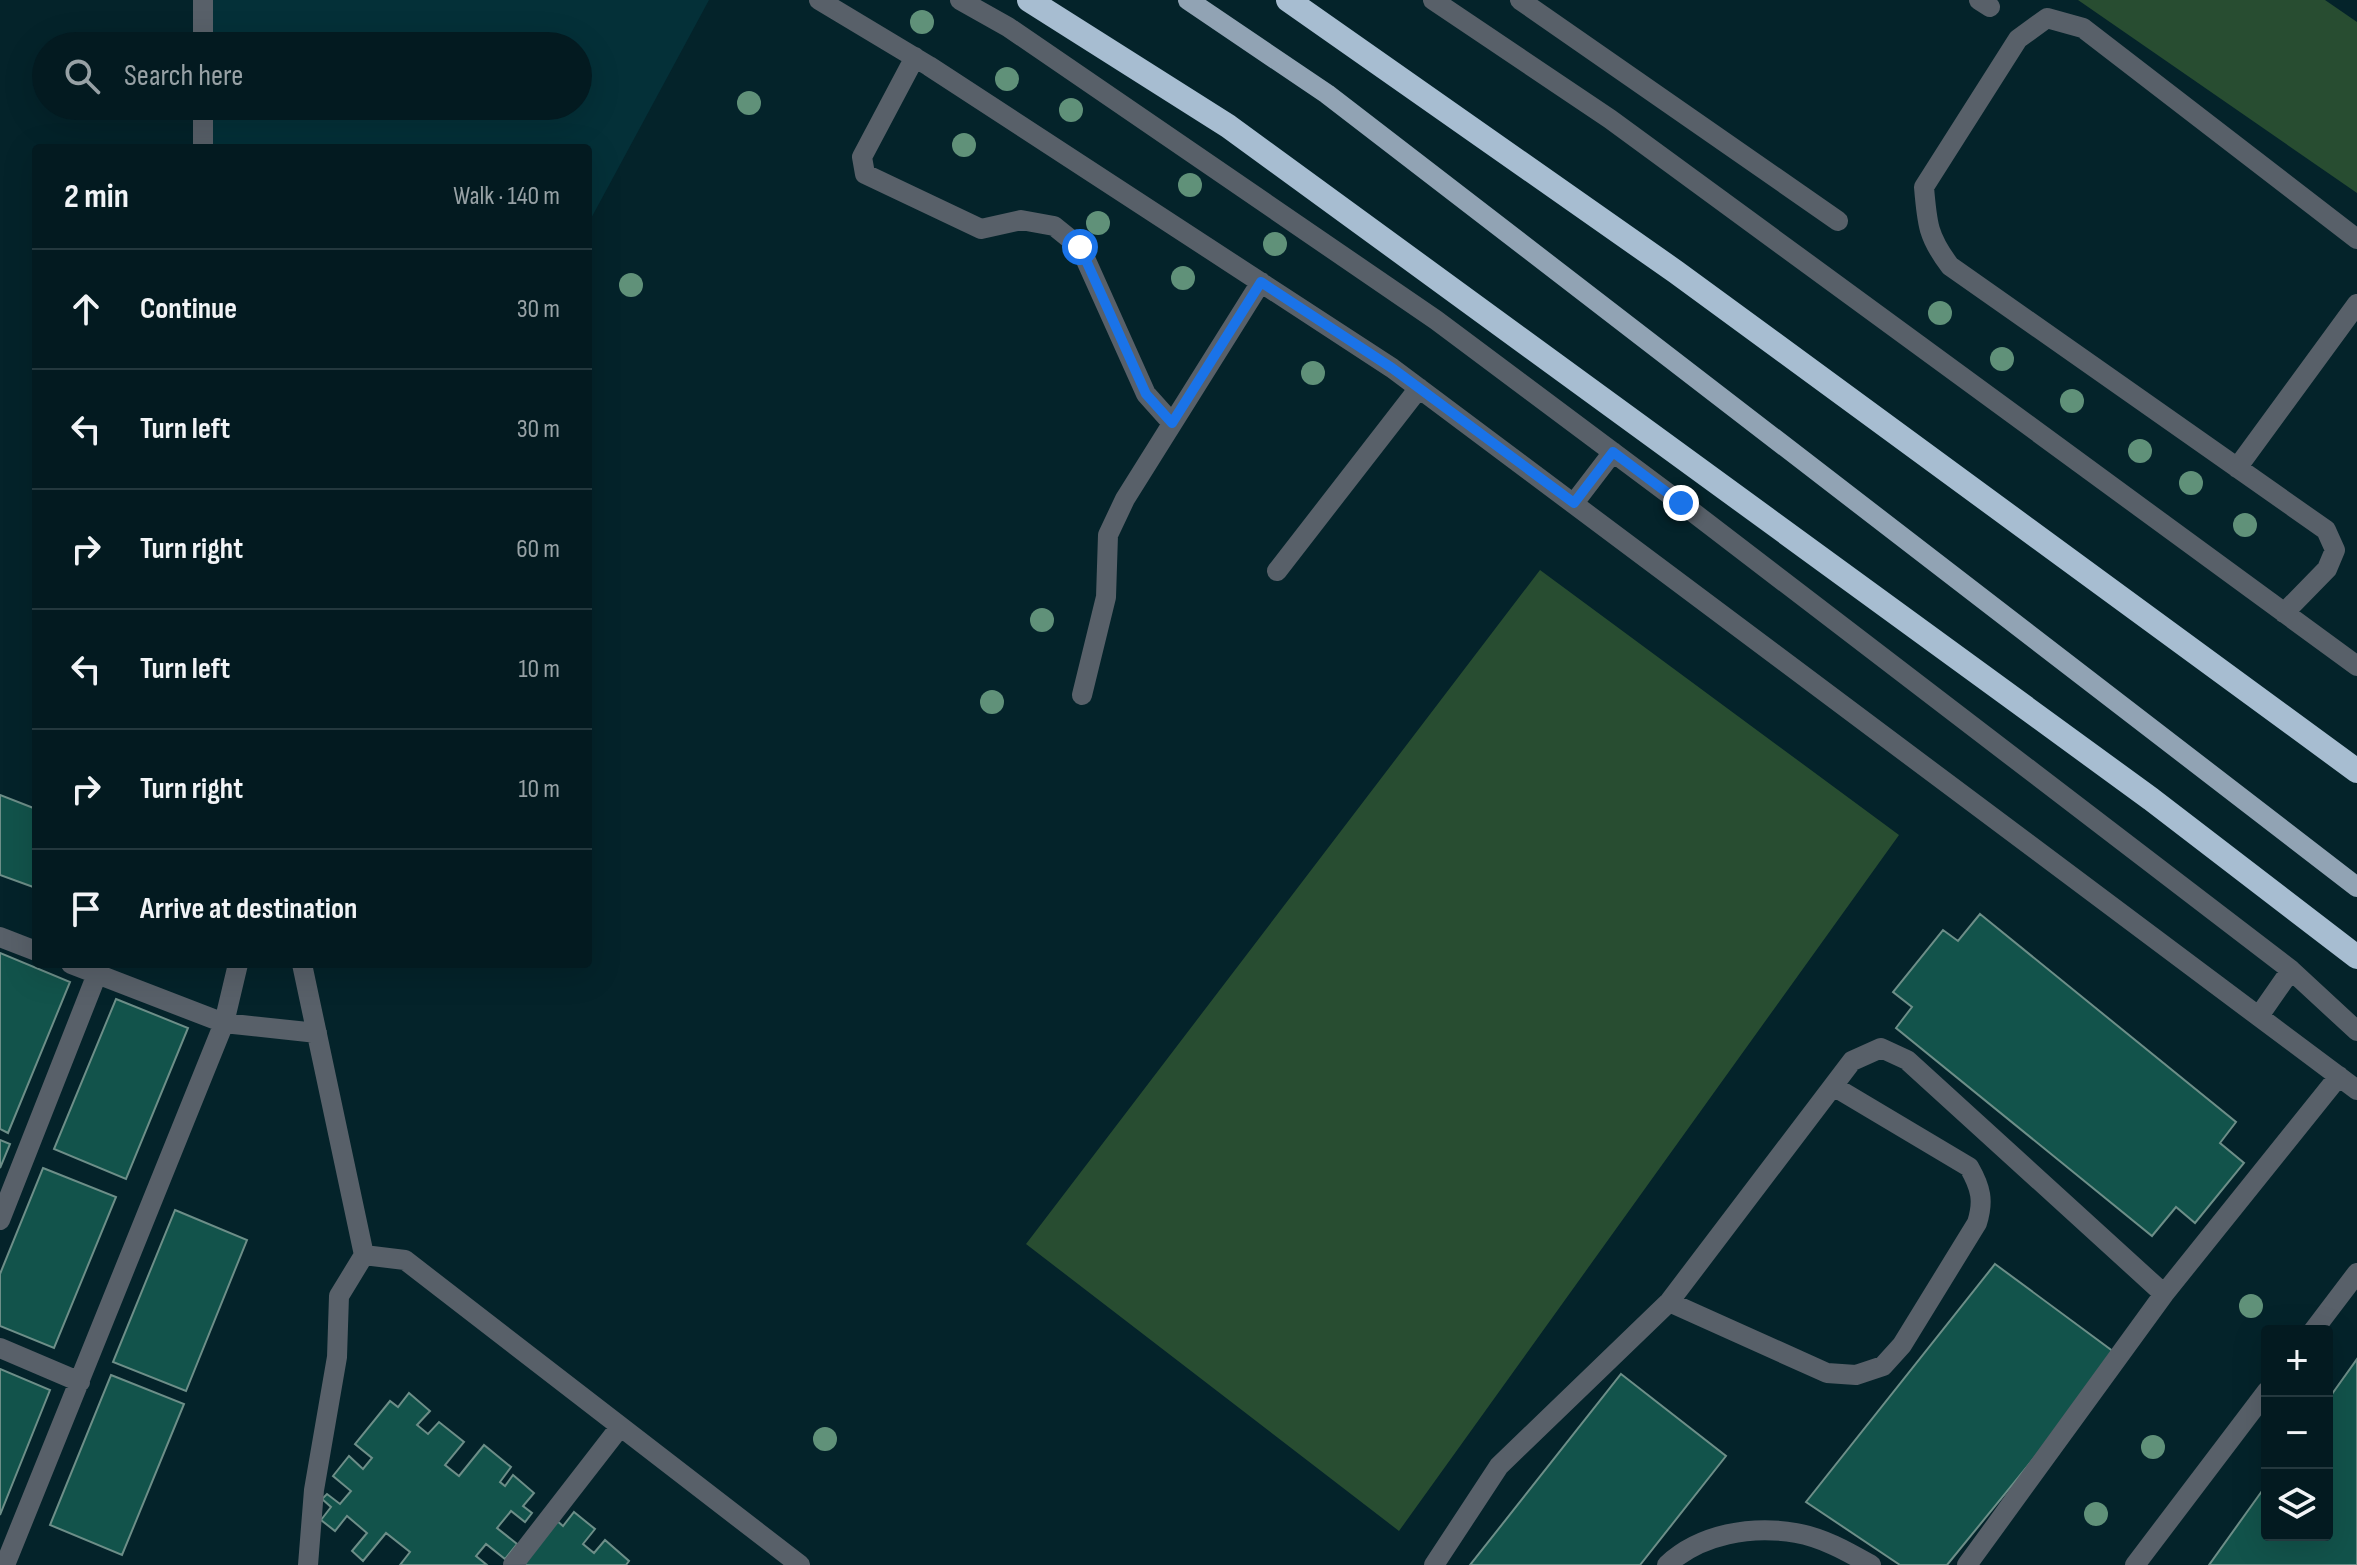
<!DOCTYPE html>
<meta charset="utf-8">
<style>
body{margin:0;font-family:"Sofia Sans Condensed",sans-serif;background:#0d2329;color:#f1f3f6}
.controls{position:absolute;right:24px;bottom:24px;display:grid;overflow:hidden;border-radius:8px;box-shadow:0 8px 32px #0002}
.controls button{width:72px;height:72px;display:grid;place-items:center;padding:0;border:0;border-bottom:2px solid #24383e;background:#031a20;color:#f1f3f6;font:40px sans-serif}
.stop{position:absolute;width:24px;height:24px;margin:-18px;border:6px solid #1a73e8;border-radius:50%;background:#fff}
.stop.end{background:#1a73e8;border-color:#fff;box-shadow:0 2px 8px #0008}
.list{margin:0;padding:0;list-style:none}
h2{display:flex;justify-content:space-between;align-items:center;height:104px;margin:0;padding:0 32px;font-size:34px}
h2 small{font-size:26px;font-weight:400;color:#97a1a5}
.list li{display:grid;grid-template-columns:52px 1fr auto;gap:24px;align-items:center;box-sizing:border-box;height:120px;padding:0 32px;border-top:2px solid #24383e}
.list b{display:block;font-size:30px;white-space:nowrap}
.list em{font-size:26px;font-style:normal;color:#97a1a5}
.icon{flex:none;width:44px;height:44px;fill:none;stroke:currentColor;stroke-width:2;stroke-linecap:round;stroke-linejoin:round}
.map{position:relative;flex:none;width:2357px;height:1565px;overflow:hidden}
.search{position:absolute;background:#031a20;box-shadow:0 8px 32px #0002;left:32px;top:32px;width:560px;height:88px;display:flex;align-items:center;gap:20px;box-sizing:border-box;padding:0 28px;border-radius:44px;color:#97a1a5;font-size:30px}
.panel{position:absolute;background:#031a20;box-shadow:0 8px 32px #0002;left:32px;top:144px;width:560px;height:824px;border-radius:8px}
.map>svg:first-child{display:block}
.built{fill:#043038}
.forest{fill:#284d31}
.building{fill:#12534b;stroke:#6d8e88;stroke-width:2}
.lines{fill:none;stroke-linecap:round;stroke-linejoin:round}
.minor{stroke:#586069;stroke-width:20}
.major{stroke:#91a3b4;stroke-width:20}
.highway{stroke:#a7bdd1;stroke-width:24}
.tree{fill:#609179}
.route{stroke:#1a73e8;stroke-width:10}
</style>
<div class="map">
<svg width="2357" height="1565" viewBox="0 0 2357 1565">
<rect width="100%" height="100%" fill="#04232a"/>
<path class="built" d="M 203,0 L 709,0 L 588,224 L 588,148 L 203,148 L 203,106 L 578,106 L 578,46 L 203,46 Z"/>
<path class="forest" d="M 2078,0 L 2325,0 L 2357,22 L 2357,193 Z
M 1540,570 L 1899,835 L 1399,1531 L 1026,1244 Z"/>
<path class="building" d="M 0,795 L 36,809 L 36,888 L 0,875 Z
M 1980,914 L 2236,1122 L 2220,1143 L 2244,1163 L 2195,1223 L 2176,1207 L 2152,1236 L 1896,1028 L 1912,1007 L 1893,992 L 1943,930 L 1958,941 Z
M 0,953 L 70,982 L 8,1133 L 0,1129 Z
M 116,999 L 188,1028 L 126,1179 L 54,1149 Z
M 0,1140 L 10,1144 L 0,1168 Z
M 43,1168 L 116,1197 L 54,1348 L 0,1326 L 0,1274 Z
M 175,1210 L 247,1240 L 186,1391 L 113,1362 Z
M 1995,1264 L 2118,1355 L 1947,1565 L 1900,1565 L 1806,1502 Z
M 2357,1359 L 2357,1565 L 2209,1565 L 2267,1484 L 2267,1535 L 2327,1535 L 2327,1401 Z
M 0,1369 L 50,1390 L 0,1515 Z
M 1621,1374 L 1726,1456 L 1640,1565 L 1470,1565 Z
M 111,1375 L 184,1404 L 122,1555 L 50,1525 Z
M 409,1393 L 430,1411 L 417,1425 L 428,1434 L 439,1422 L 464,1442 L 445,1465 L 459,1476 L 484,1445 L 511,1467 L 500,1482 L 505,1486 L 513,1475 L 534,1493 L 523,1506 L 532,1513 L 525,1522 L 511,1511 L 497,1528 L 517,1544 L 505,1559 L 486,1544 L 476,1556 L 487,1565 L 400,1565 L 410,1552 L 386,1533 L 363,1561 L 352,1551 L 367,1533 L 347,1516 L 335,1531 L 321,1520 L 331,1507 L 322,1499 L 327,1494 L 340,1504 L 351,1491 L 333,1476 L 349,1456 L 363,1469 L 372,1458 L 355,1444 L 390,1401 L 398,1407 Z
M 574,1512 L 595,1529 L 583,1544 L 594,1553 L 605,1540 L 629,1561 L 626,1565 L 523,1565 L 556,1520 L 563,1526 Z"/>
<g class="lines">
<path class="minor" d="M 819,0 L 929,66 L 1392,368 L 2357,1090
M 960,0 L 1008,27 L 1436,320 L 1681,503 L 2291,970 L 2357,1031
M 1433,0 L 1610,119 L 2357,666
M 1520,0 L 1838,221
M 1979,0 L 1990,7
M 203,46 L 203,0
M 915,57 L 862,157 L 865,174 L 981,229 L 1021,220 L 1054,226 L 1080,247 L 1146,394 L 1172,423
M 203,148 L 203,106
M 2237,468 L 2357,304
M 1574,503 L 1613,452
M 1277,571 L 1419,388
M 2284,613 L 2327,569 L 2335,550 L 2326,530 L 1950,266 C 1928,237 1927,224 1924,187 L 2018,39 L 2047,18 L 2083,28 L 2357,239
M 1082,695 L 1106,597 L 1108,535 L 1125,499 L 1261,282
M 0,937 L 36,951
M 71,964 L 224,1023 L 317,1033
M 302,964 L 364,1255 L 339,1296 L 337,1357 L 314,1490 L 308,1565
M 2259,1016 L 2291,970
M 0,1220 L 97,974
M 364,1255 L 405,1260 L 800,1565
M 1669,1302 L 1827,1373 L 1856,1375 L 1883,1366 L 1902,1345 L 1977,1223 C 1984,1201 1981,1188 1969,1167 L 1833,1086
M 2313,1331 L 2357,1273
M 0,1348 L 80,1382
M 5,1565 L 224,1023 L 238,964
M 513,1565 L 620,1427
M 1434,1565 L 1499,1466 L 1669,1302 L 1852,1061 L 1881,1048 L 1907,1060 L 2164,1294
M 1667,1565 C 1700,1534 1752,1525 1796,1533 C 1824,1538 1848,1552 1871,1565
M 1967,1565 L 2164,1294 L 2339,1076
M 2135,1565 L 2267,1391"/>
<path class="major" d="M 1188,0 L 1327,94 L 2357,887"/>
<path class="highway" d="M 1029,0 L 1228,126 L 2151,799 L 2357,957
M 1288,0 L 1676,272 L 2357,771"/>
</g>
<g class="tree">
<circle cx="922" cy="22" r="12"/>
<circle cx="1007" cy="79" r="12"/>
<circle cx="749" cy="103" r="12"/>
<circle cx="1071" cy="110" r="12"/>
<circle cx="964" cy="145" r="12"/>
<circle cx="1190" cy="185" r="12"/>
<circle cx="1098" cy="223" r="12"/>
<circle cx="1275" cy="244" r="12"/>
<circle cx="1183" cy="278" r="12"/>
<circle cx="631" cy="285" r="12"/>
<circle cx="1940" cy="313" r="12"/>
<circle cx="2002" cy="359" r="12"/>
<circle cx="1313" cy="373" r="12"/>
<circle cx="2072" cy="401" r="12"/>
<circle cx="2140" cy="451" r="12"/>
<circle cx="2191" cy="483" r="12"/>
<circle cx="2245" cy="525" r="12"/>
<circle cx="1042" cy="620" r="12"/>
<circle cx="992" cy="702" r="12"/>
<circle cx="2251" cy="1306" r="12"/>
<circle cx="825" cy="1439" r="12"/>
<circle cx="2153" cy="1447" r="12"/>
<circle cx="2096" cy="1514" r="12"/>
</g>
<g class="lines">
<path class="route" d="M 1080,247 L 1146,394 L 1172,423 L 1261,282 L 1392,368 L 1574,503 L 1613,452 L 1681,503"/>
</g>
</svg>
<div class="controls">
<button>+</button>
<button>−</button>
<button><svg class="icon" aria-label="layers" viewBox="0 0 24 24"><path d="M12 4l9 5-9 5-9-5zM3 14l9 5 9-5"/></svg></button>
</div>
<div class="stop" style="left:1080px;top:247px"></div>
<div class="stop end" style="left:1681px;top:503px"></div>
<div class="search"><svg class="icon" aria-label="search" viewBox="0 0 24 24"><circle cx="10" cy="10" r="6"/><path d="M15 15l6 6"/></svg>Search here</div>
<section class="panel">
<h2>2 min<small>Walk · 140 m</small></h2>
<ul class="list">
<li><svg class="icon" aria-label="ahead" viewBox="0 0 24 24"><path d="M12 20V5M6 11l6-6 6 6"/></svg><div><b>Continue</b></div><em>30 m</em></li>
<li><svg class="icon" aria-label="left" viewBox="0 0 24 24"><path d="M17 20v-9H6M10 6l-5 5 5 5"/></svg><div><b>Turn left</b></div><em>30 m</em></li>
<li><svg class="icon" aria-label="right" viewBox="0 0 24 24"><path d="M7 20v-9h11M14 6l5 5-5 5"/></svg><div><b>Turn right</b></div><em>60 m</em></li>
<li><svg class="icon" aria-label="left" viewBox="0 0 24 24"><path d="M17 20v-9H6M10 6l-5 5 5 5"/></svg><div><b>Turn left</b></div><em>10 m</em></li>
<li><svg class="icon" aria-label="right" viewBox="0 0 24 24"><path d="M7 20v-9h11M14 6l5 5-5 5"/></svg><div><b>Turn right</b></div><em>10 m</em></li>
<li><svg class="icon" aria-label="arrive" viewBox="0 0 24 24"><path d="M6 21V4h12l-3 4 3 4H6"/></svg><div><b>Arrive at destination</b></div></li>
</ul>
</section>
</div>
